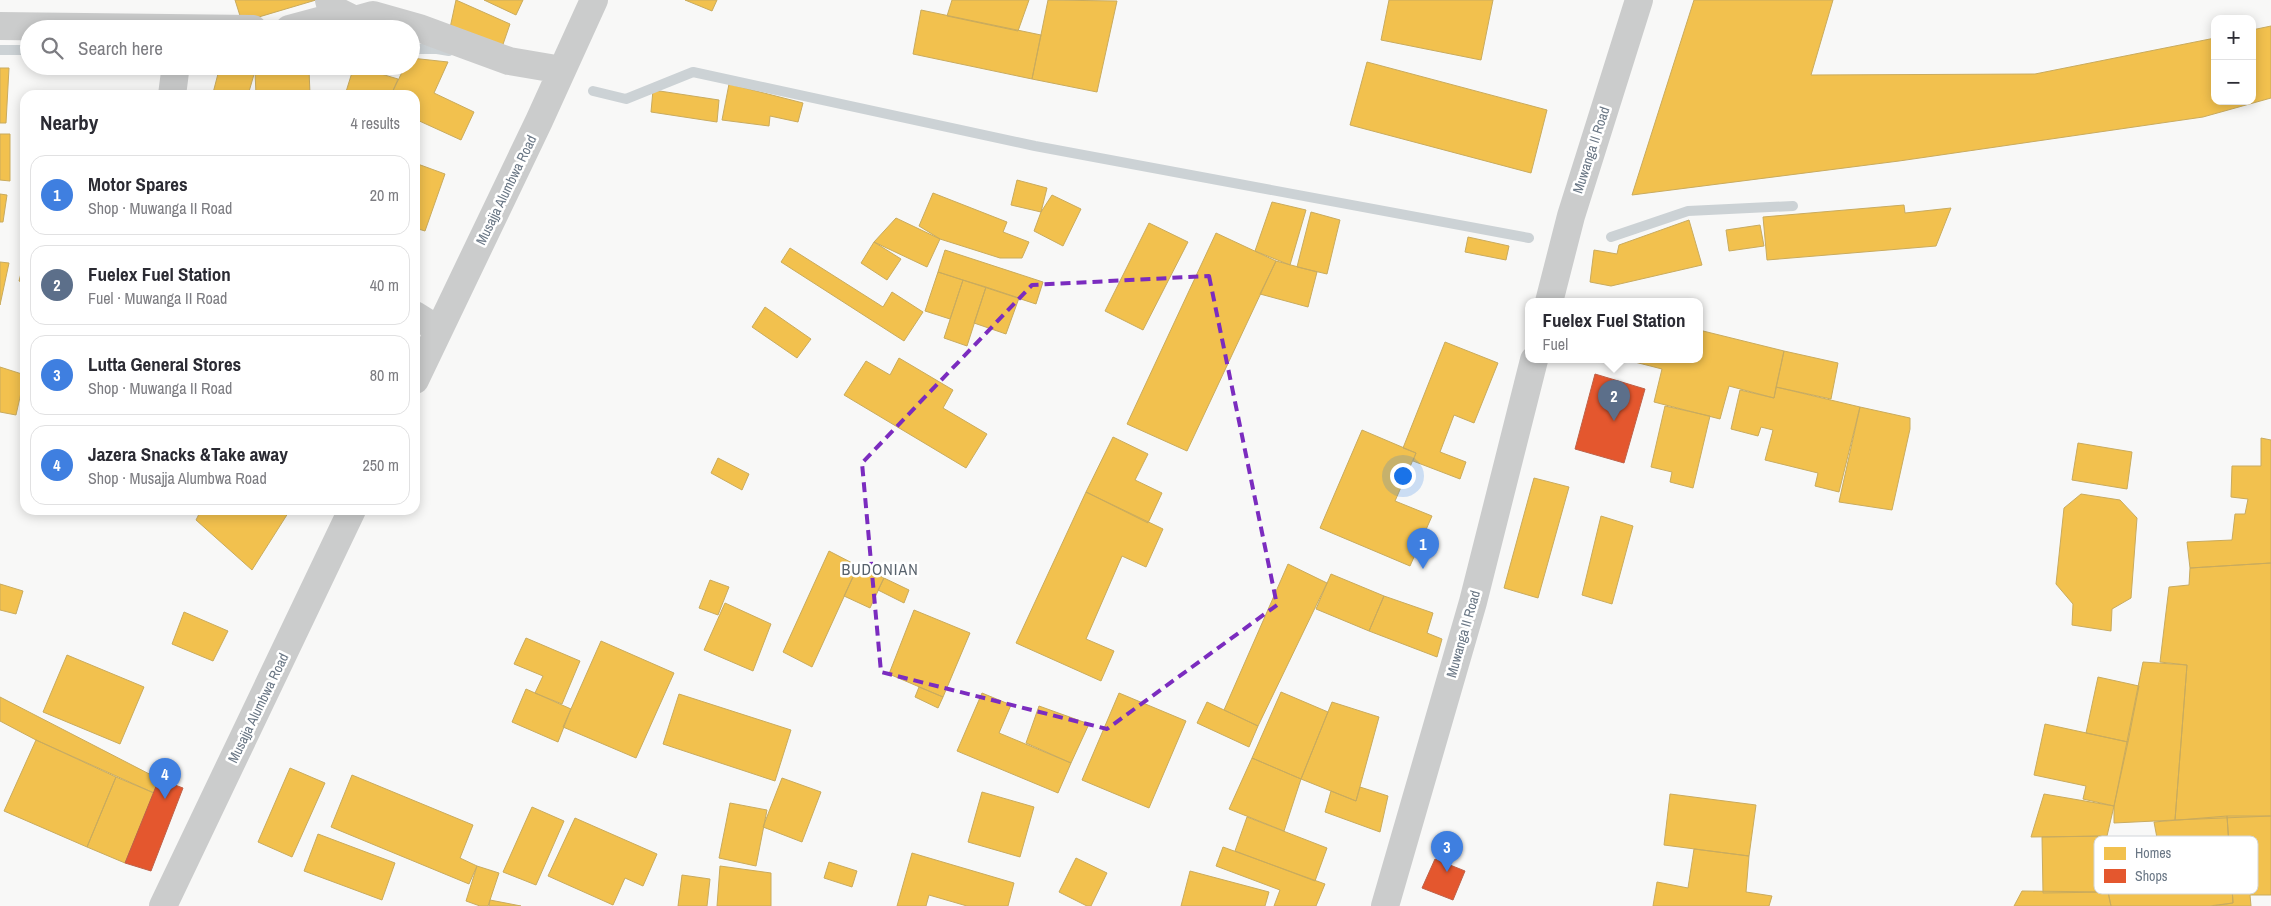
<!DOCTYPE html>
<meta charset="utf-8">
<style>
body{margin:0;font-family:"Archivo Narrow",sans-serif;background:#f7f7f7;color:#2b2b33}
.controls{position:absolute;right:15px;top:15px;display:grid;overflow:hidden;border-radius:10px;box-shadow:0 2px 12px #0003}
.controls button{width:45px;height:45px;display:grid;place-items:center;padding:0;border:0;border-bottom:1px solid #e1e1e2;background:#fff;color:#2b2b33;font:25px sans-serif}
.you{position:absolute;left:1402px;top:475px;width:18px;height:18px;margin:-12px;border:4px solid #fff;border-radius:50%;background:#1a73e8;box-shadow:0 0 0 8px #1a73e833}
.badge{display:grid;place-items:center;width:32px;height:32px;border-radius:50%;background:#1a73e8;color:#fff;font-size:16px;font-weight:700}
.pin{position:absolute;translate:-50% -41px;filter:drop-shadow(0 1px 2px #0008)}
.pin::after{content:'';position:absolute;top:26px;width:18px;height:15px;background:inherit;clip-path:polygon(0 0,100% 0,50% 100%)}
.popup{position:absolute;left:1525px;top:298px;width:178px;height:65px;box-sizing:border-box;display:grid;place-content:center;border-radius:10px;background:#fff;filter:drop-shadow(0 1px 4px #0005);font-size:16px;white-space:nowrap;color:#7c7c81}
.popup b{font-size:19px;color:#2b2b33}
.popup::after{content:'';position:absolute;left:50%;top:100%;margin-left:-10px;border:10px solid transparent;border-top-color:#fff}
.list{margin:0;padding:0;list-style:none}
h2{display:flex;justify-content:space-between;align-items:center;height:65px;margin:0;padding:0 20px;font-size:21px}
h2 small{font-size:16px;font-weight:400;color:#7c7c81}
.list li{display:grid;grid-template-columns:32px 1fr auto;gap:15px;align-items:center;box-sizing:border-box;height:80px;margin:0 10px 10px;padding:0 10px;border:1px solid #e1e1e2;border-radius:15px}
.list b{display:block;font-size:19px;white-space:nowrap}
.list p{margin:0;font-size:16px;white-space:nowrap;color:#7c7c81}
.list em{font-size:16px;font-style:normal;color:#7c7c81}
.icon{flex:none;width:28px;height:28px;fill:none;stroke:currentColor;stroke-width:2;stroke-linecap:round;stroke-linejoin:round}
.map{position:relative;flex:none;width:2271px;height:906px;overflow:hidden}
.search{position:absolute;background:#fff;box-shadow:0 2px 12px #0003;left:20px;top:20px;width:400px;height:55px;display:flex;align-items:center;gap:12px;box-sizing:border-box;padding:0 18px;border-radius:28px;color:#7c7c81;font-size:19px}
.panel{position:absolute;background:#fff;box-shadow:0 2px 12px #0003;left:20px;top:90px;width:400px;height:425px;border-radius:15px}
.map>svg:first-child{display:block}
.homes{fill:#f2c14e;stroke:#c9ab5e}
.shops{fill:#e4572e;stroke:#bf6148}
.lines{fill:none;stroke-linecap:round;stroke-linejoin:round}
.stream{stroke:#ccd2d5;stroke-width:10}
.minor{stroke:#cbcccc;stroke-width:28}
.tertiary{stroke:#cbcccc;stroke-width:28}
.marked{fill:none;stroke:#7b2cbf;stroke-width:4;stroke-dasharray:10 6;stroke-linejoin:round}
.labels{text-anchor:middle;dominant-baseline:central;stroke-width:5;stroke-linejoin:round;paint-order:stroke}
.street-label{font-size:14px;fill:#6a7785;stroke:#fff}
.quarter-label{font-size:16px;letter-spacing:1px;fill:#57616b;stroke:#fff}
.key{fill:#fff;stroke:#d2d6da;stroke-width:1}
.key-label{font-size:14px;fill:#6a7785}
</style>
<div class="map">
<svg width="2271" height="906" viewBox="0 0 2271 906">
<rect width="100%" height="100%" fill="#f8f8f7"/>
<path class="homes" d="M 235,0 L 316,0 L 242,22 Z
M 456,0 L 510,24 L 500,53 L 450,28 Z
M 484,0 L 523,0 L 516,15 Z
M 685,0 L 717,0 L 712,11 Z
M 952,0 L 1029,0 L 1018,31 L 947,16 Z
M 1048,0 L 1117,1 L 1097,92 L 1032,79 Z
M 1389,0 L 1493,0 L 1481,60 L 1381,40 Z
M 1694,0 L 1833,0 L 1811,75 L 2035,74 L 2215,38 L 2215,101 L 2252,101 L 2252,30 L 2271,26 L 2271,98 L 2203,117 L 1899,161 L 1632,195 Z
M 921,10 L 1041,35 L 1032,79 L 913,54 Z
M 411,58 L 448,62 L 434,93 L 474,112 L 461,140 L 415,119 L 415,95 L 391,95 L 405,66 L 411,66 Z
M 1367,62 L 1547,110 L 1531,173 L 1350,125 Z
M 220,66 L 237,66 L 255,71 L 248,95 L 213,93 Z
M 354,66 L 398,79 L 391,95 L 345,95 Z
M 0,68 L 9,68 L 6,123 L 0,123 Z
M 309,69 L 310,95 L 256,95 L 255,71 Z
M 729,84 L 803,103 L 798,122 L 770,116 L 769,126 L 722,120 Z
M 653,90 L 719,100 L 717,122 L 651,112 Z
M 0,134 L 10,134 L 10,181 L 0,180 Z
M 415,163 L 445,174 L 425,231 L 415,228 Z
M 1017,180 L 1047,188 L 1041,212 L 1011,205 Z
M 933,193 L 1007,222 L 1003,232 L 1029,242 L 1022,258 L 1000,258 L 940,239 L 919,226 Z
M 0,194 L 7,195 L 3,222 L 0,222 Z
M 1052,195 L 1081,209 L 1063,246 L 1034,231 L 1041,212 Z
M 1272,202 L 1306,210 L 1290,265 L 1255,251 Z
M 1904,205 L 1905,213 L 1951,208 L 1936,246 L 1767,260 L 1763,217 Z
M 1311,212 L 1340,220 L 1327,274 L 1297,267 Z
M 896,218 L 940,239 L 927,267 L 874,242 Z
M 1689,220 L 1702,265 L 1611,286 L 1590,282 L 1594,250 L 1617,254 L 1619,245 Z
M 1149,223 L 1188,242 L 1143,330 L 1105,311 Z
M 1760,225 L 1764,246 L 1729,251 L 1726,230 Z
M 1216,233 L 1276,261 L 1187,451 L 1127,424 Z
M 1468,237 L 1509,246 L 1506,260 L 1465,252 Z
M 874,242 L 901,259 L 887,280 L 861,263 Z
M 790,248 L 883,307 L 892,292 L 923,312 L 904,341 L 781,262 Z
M 945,250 L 1043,282 L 1036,304 L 938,272 Z
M 25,258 L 25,283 L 19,281 Z
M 1276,261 L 1317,272 L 1308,307 L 1260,294 Z
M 0,262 L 9,263 L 0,305 Z
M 938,272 L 963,280 L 950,319 L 925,311 Z
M 963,280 L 986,287 L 967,346 L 944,338 Z
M 986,287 L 1019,298 L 1006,334 L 974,323 Z
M 765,307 L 811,339 L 797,358 L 752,327 Z
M 1699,330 L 1784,351 L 1774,398 L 1729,386 L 1720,419 L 1654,402 L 1662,369 L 1627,360 L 1699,360 Z
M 1445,342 L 1498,363 L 1474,423 L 1454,415 L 1440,452 L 1466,462 L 1460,479 L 1413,461 L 1416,453 L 1403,448 Z
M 1784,351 L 1838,363 L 1831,399 L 1776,387 Z
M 899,358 L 953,390 L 943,408 L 987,434 L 966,468 L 844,395 L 866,361 L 890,375 Z
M 0,367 L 25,375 L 16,415 L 0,412 Z
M 1776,387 L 1860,407 L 1839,492 L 1815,486 L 1818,473 L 1765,460 L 1773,430 L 1761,427 L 1758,436 L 1731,429 L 1740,390 L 1774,398 Z
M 1665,406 L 1710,416 L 1693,488 L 1670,482 L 1672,472 L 1651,467 Z
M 1860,407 L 1910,418 L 1910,429 L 1892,510 L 1839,502 Z
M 1362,430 L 1416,453 L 1395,501 L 1432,516 L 1410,566 L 1320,528 Z
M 1113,437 L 1148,454 L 1135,480 L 1162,493 L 1148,523 L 1086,492 Z
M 2261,438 L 2271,440 L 2271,563 L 2190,568 L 2187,542 L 2232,540 L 2235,514 L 2245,514 L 2248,499 L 2231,497 L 2232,466 L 2261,466 Z
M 2078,443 L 2132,452 L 2127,489 L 2072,480 Z
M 718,458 L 749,474 L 742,490 L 711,473 Z
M 1534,478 L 1569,487 L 1538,598 L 1504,588 Z
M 1086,492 L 1163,529 L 1146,567 L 1122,556 L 1086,639 L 1114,651 L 1101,681 L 1016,643 Z
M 2081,494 L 2120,500 L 2137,518 L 2131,598 L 2112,609 L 2111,631 L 2072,625 L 2073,604 L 2056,584 L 2064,508 Z
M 201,510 L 290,510 L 252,570 L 196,520 Z
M 1601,516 L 1633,526 L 1612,604 L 1582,595 Z
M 829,551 L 858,566 L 812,667 L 783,652 Z
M 2271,563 L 2271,816 L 2175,820 L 2187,665 L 2160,662 L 2169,587 L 2189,585 L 2190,568 Z
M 1288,564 L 1327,583 L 1258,726 L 1224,710 Z
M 858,566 L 884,578 L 870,608 L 844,596 Z
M 1331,574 L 1384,596 L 1369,631 L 1316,609 Z
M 884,578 L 909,590 L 904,603 L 878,590 Z
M 710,580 L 729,587 L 718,615 L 699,608 Z
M 0,584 L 23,591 L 16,614 L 0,610 Z
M 1384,596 L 1433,613 L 1427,633 L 1442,639 L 1437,657 L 1369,631 Z
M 725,603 L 771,624 L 753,671 L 704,650 Z
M 914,610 L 970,633 L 943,697 L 889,674 Z
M 184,612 L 228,631 L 213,661 L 172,644 Z
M 526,638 L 580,661 L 562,704 L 535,693 L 543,676 L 514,664 Z
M 601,641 L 674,673 L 636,758 L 563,727 Z
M 67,655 L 144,687 L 120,744 L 43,712 Z
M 2143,662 L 2187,665 L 2175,820 L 2114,823 L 2114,806 Z
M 2098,677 L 2139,686 L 2128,742 L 2086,733 Z
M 919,687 L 943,697 L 938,708 L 915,697 Z
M 526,689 L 571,709 L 558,742 L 512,722 Z
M 1281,692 L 1328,712 L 1301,779 L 1252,758 Z
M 982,693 L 1011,705 L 999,733 L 1071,763 L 1058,793 L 957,751 Z
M 1119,693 L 1186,721 L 1149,808 L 1082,780 Z
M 679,694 L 791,730 L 775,781 L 663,744 Z
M 0,697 L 159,779 L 154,793 L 36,740 L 0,721 Z
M 1207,702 L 1258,726 L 1249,747 L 1197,723 Z
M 1332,702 L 1379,717 L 1356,801 L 1301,779 Z
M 1039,706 L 1089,724 L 1071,763 L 1026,743 Z
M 2045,724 L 2128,742 L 2114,806 L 2083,799 L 2086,786 L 2034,775 Z
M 36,740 L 116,777 L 87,847 L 4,811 Z
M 1252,758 L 1301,779 L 1284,831 L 1229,809 Z
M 290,768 L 325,783 L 292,857 L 258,842 Z
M 352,775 L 473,825 L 460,858 L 477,866 L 469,884 L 331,827 Z
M 116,777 L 154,793 L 125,863 L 87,847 Z
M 782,778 L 821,792 L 802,842 L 763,827 Z
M 1360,787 L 1388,796 L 1380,832 L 1325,812 L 1331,791 L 1356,801 Z
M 982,792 L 1034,807 L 1020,857 L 968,842 Z
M 1670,794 L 1756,805 L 1749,856 L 1664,845 Z
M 2044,794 L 2114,806 L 2107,836 L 2031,837 Z
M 730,803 L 767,810 L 756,866 L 719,858 Z
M 532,807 L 564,821 L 536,885 L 503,872 Z
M 2227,816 L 2233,903 L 2209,906 L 2111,906 L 2108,892 L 2108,860 L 2160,854 L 2154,822 Z
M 2227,816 L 2271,816 L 2271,895 L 2250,895 L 2251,906 L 2213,906 L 2233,903 Z
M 1247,817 L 1327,848 L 1315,881 L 1235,851 Z
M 575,818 L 657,854 L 643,886 L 625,878 L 613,905 L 548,876 Z
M 318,834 L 395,863 L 382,900 L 304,871 Z
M 2107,836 L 2108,892 L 2043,893 L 2042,837 Z
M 1223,847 L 1325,884 L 1316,906 L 1274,906 L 1280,890 L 1216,866 Z
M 1694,849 L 1749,856 L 1746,892 L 1772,896 L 1769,906 L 1653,906 L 1657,882 L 1688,888 Z
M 912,853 L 1014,883 L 1008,906 L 967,906 L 929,895 L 926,906 L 897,906 Z
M 1076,858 L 1107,873 L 1091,906 L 1087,906 L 1059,892 Z
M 829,862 L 857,871 L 852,887 L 824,878 Z
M 477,866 L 499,873 L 488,906 L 480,906 L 466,901 Z
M 720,866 L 771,873 L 771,906 L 717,906 Z
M 1190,871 L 1269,892 L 1265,906 L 1181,906 Z
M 682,875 L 710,879 L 707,906 L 678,906 Z
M 2022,891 L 2108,892 L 2111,906 L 2014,906 Z
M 490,900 L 521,906 L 489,906 Z"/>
<path class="shops" d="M 1595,374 L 1645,389 L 1624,463 L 1575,449 Z
M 159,779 L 183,788 L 151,871 L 125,863 Z
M 1435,859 L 1465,871 L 1453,900 L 1422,888 Z"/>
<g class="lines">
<path class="stream" d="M 411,49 L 437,49 L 449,51
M 0,50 L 29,50
M 593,91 L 626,99 L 693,72 L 1035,146 L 1529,238
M 1611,237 L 1688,211 L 1793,206"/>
<path class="minor" d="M 329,0 L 331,8 L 355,20 L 373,15 L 419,28 L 509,61 L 562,70
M 0,26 L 253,29
M 289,29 L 341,15
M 172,95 L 175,72
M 415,315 L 439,330
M 415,380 L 539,121 L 594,0
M 163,906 L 352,510"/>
<path class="tertiary" d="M 1549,302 L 1571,216 L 1639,0
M 1385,906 L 1473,602 L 1534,360"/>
</g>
<path class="marked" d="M 1209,276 L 1277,605 L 1107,729 L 881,672 L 862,463 L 1032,285 Z"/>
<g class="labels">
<g class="street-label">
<text transform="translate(1591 150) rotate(-72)">Muwanga II Road</text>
<text transform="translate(506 190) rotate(-64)">Musajja Alumbwa Road</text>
<text transform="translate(1463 634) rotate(-74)">Muwanga II Road</text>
<text transform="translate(258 708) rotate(-64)">Musajja Alumbwa Road</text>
</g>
<g class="quarter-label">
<text x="880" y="569">BUDONIAN</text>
</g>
</g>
<rect x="2094" y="836" width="164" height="58" rx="8" class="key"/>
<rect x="2104" y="847" width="22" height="13" fill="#f2c14e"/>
<rect x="2104" y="869" width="22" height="14" fill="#e4572e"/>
<g class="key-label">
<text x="2135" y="858">Homes</text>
<text x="2135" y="881">Shops</text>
</g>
</svg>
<div class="controls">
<button>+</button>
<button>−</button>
</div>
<div class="you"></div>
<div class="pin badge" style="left:1423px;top:569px;background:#3f7fe0">1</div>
<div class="pin badge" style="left:1614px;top:421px;background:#5c6f8a">2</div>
<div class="popup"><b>Fuelex Fuel Station</b>Fuel</div>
<div class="pin badge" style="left:1447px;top:872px;background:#3f7fe0">3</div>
<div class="pin badge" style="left:165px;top:799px;background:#3f7fe0">4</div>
<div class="search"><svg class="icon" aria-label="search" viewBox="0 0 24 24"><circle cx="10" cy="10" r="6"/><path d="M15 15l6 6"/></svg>Search here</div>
<section class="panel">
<h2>Nearby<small>4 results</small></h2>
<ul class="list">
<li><span class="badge" style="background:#3f7fe0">1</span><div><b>Motor Spares</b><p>Shop · Muwanga II Road</p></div><em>20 m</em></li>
<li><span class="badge" style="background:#5c6f8a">2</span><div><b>Fuelex Fuel Station</b><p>Fuel · Muwanga II Road</p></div><em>40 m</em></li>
<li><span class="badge" style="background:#3f7fe0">3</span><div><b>Lutta General Stores</b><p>Shop · Muwanga II Road</p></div><em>80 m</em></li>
<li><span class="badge" style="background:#3f7fe0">4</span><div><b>Jazera Snacks &amp;Take away</b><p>Shop · Musajja Alumbwa Road</p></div><em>250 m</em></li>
</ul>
</section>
</div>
